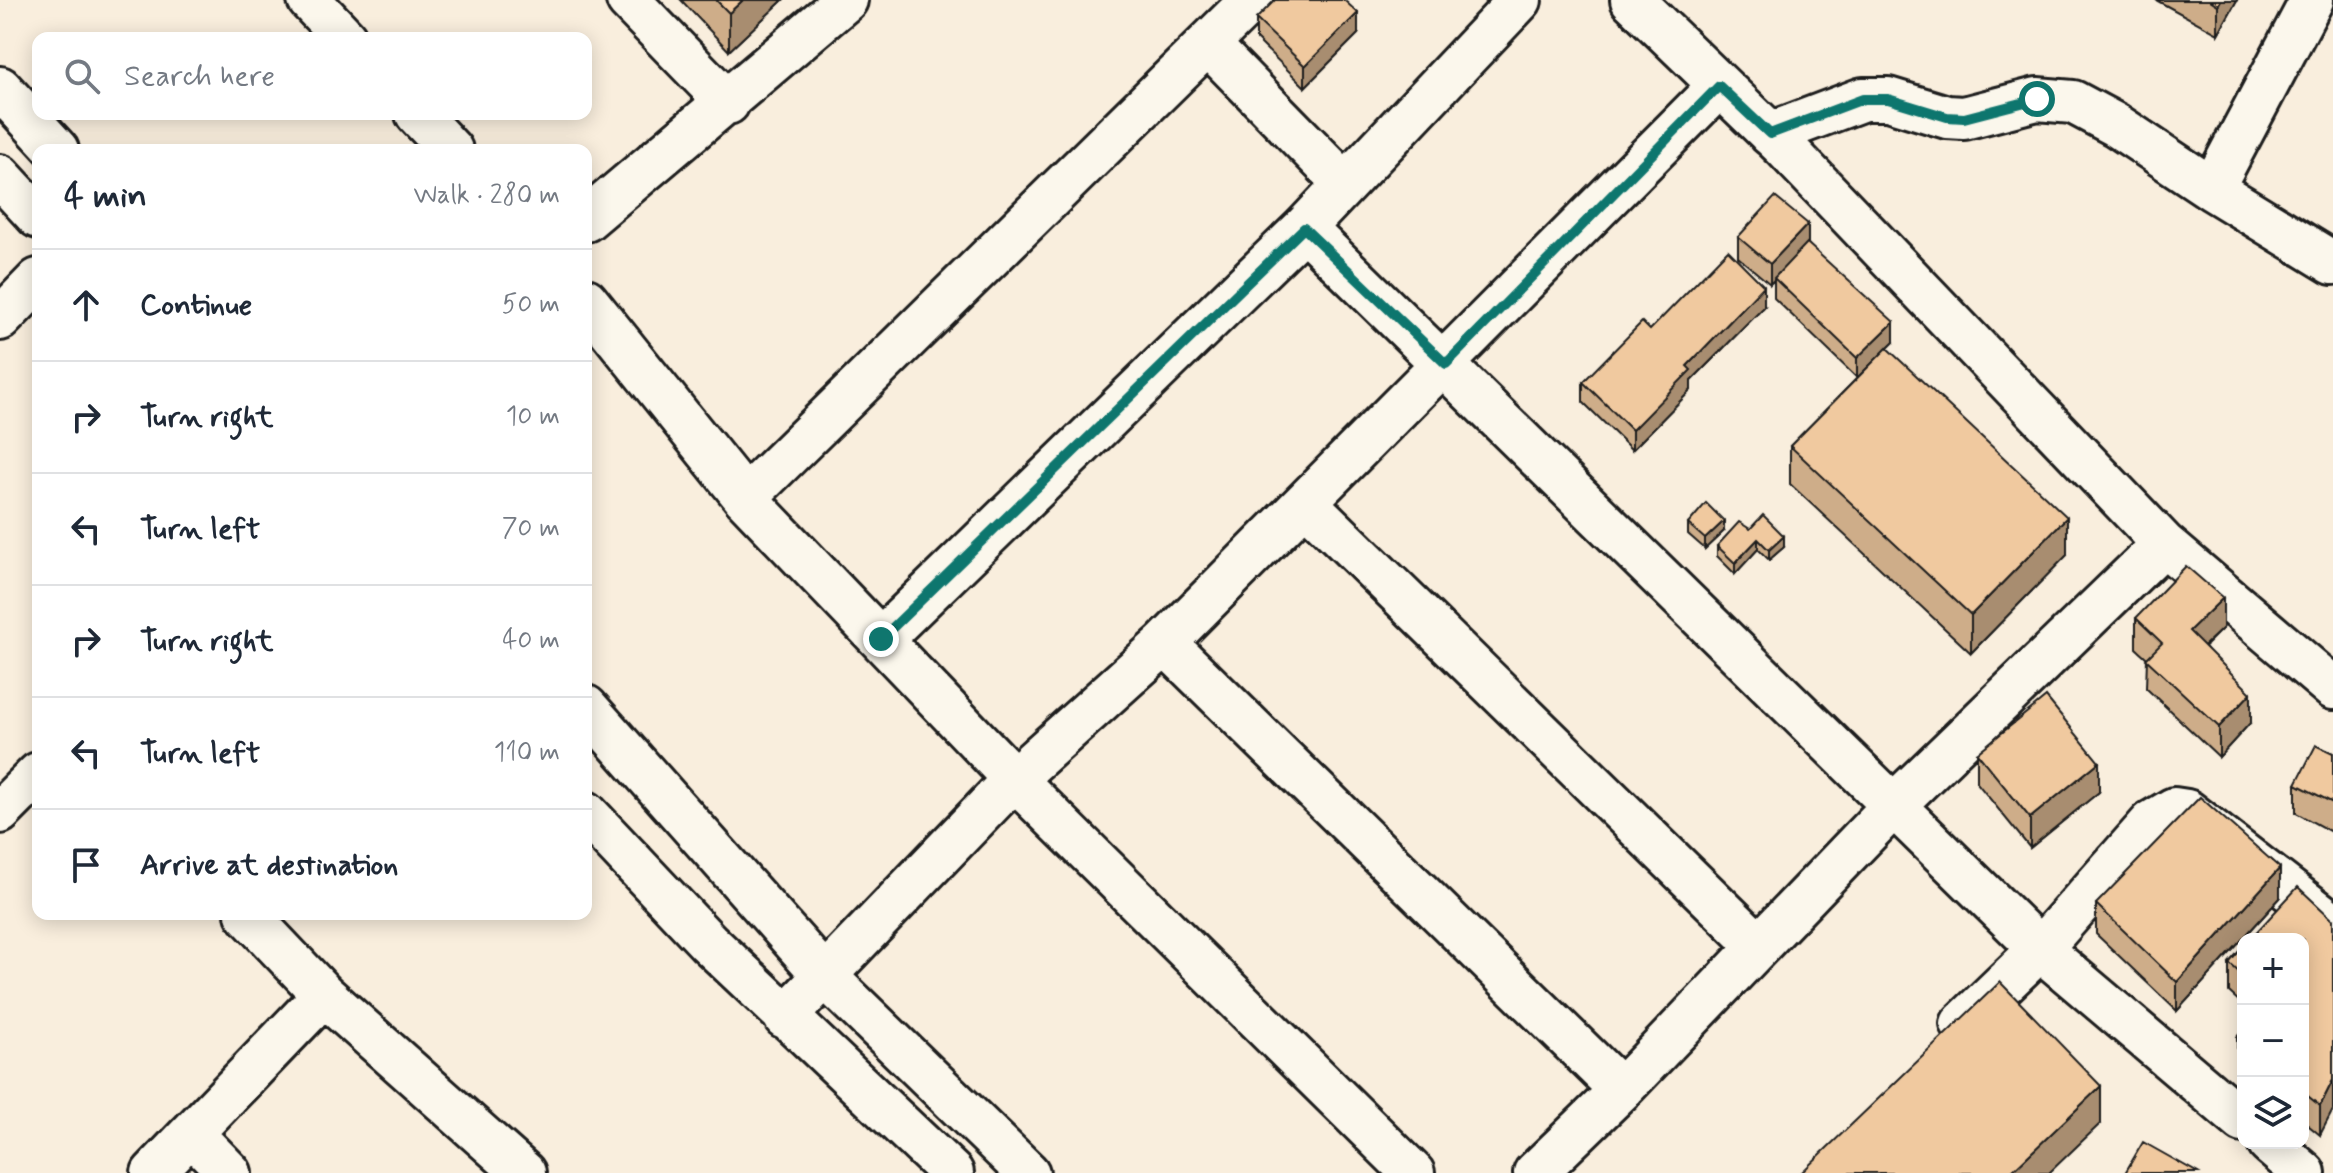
<!DOCTYPE html>
<meta charset="utf-8">
<style>
body{margin:0;font-family:Mynerve,sans-serif;background:#f2f2f3;color:#1f2937}
.controls{position:absolute;right:24px;bottom:24px;display:grid;overflow:hidden;border-radius:16px;box-shadow:0 4px 20px #0003}
.controls button{width:72px;height:72px;display:grid;place-items:center;padding:0;border:0;border-bottom:2px solid #e0e1e3;background:#fff;color:#1f2937;font:40px sans-serif}
.stop{position:absolute;width:24px;height:24px;margin:-18px;border:6px solid #0f766e;border-radius:50%;background:#fff}
.stop.end{background:#0f766e;border-color:#fff;box-shadow:0 2px 8px #0008}
.list{margin:0;padding:0;list-style:none}
h2{display:flex;justify-content:space-between;align-items:center;height:104px;margin:0;padding:0 32px;font-size:34px}
h2 small{font-size:26px;font-weight:400;color:#747a83}
.list li{display:grid;grid-template-columns:52px 1fr auto;gap:24px;align-items:center;box-sizing:border-box;height:112px;padding:0 32px;border-top:2px solid #e0e1e3}
.list b{display:block;font-size:30px;white-space:nowrap}
.list em{font-size:26px;font-style:normal;color:#747a83}
.icon{flex:none;width:44px;height:44px;fill:none;stroke:currentColor;stroke-width:2;stroke-linecap:round;stroke-linejoin:round}
.map{position:relative;flex:none;width:2333px;height:1173px;overflow:hidden}
.search{position:absolute;background:#fff;box-shadow:0 4px 20px #0003;left:32px;top:32px;width:560px;height:88px;display:flex;align-items:center;gap:20px;box-sizing:border-box;padding:0 28px;border-radius:16px;color:#747a83;font-size:30px}
.panel{position:absolute;background:#fff;box-shadow:0 4px 20px #0003;left:32px;top:144px;width:560px;height:776px;border-radius:16px}
.map>svg:first-child{display:block}
.lines{fill:none;stroke-linecap:round;stroke-linejoin:round}
.minor-casing{stroke:#1c1c1c;stroke-width:48}
.minor{stroke:#fbf7ec;stroke-width:42}
.wall{fill:#cead89;stroke:#1c1c1c;stroke-width:2}
.shaded-wall{fill:#a88d6f;stroke:#1c1c1c;stroke-width:2}
.building{fill:#f0c99f;stroke:#1c1c1c;stroke-width:2}
.route{stroke:#0f766e;stroke-width:10}
</style>
<div class="map">
<svg width="2333" height="1173" viewBox="0 0 2333 1173">
<rect width="100%" height="100%" fill="#f9eedd"/>
<filter id="ink" filterUnits="userSpaceOnUse"><feTurbulence type="fractalNoise" baseFrequency=".0125" numOctaves="2"/><feDisplacementMap in="SourceGraphic" scale="16" xChannelSelector="R" yChannelSelector="G"/><feConvolveMatrix kernelMatrix="1 2 1 2 8 2 1 2 1" color-interpolation-filters="sRGB"/></filter>
<g filter="url(#ink)">
<g class="lines">
<defs>
<path id="minor" d="M 309,0 L 345,38
M 628,0 L 728,103
M 1208,44 L 1345,184
M 0,88 L 57,150
M 417,114 L 451,150
M 1770,134 L 1863,99 L 1888,99 L 1947,117 L 1964,118 L 2037,99 L 2073,102 L 2116,125 L 2212,189 L 2333,263
M 0,176 L 38,217
M 2212,189 L 2312,0
M 586,220 L 846,0
M 1304,228 L 2040,949 L 2243,1121
M 586,300 L 745,498 L 1014,779 L 1413,1173
M 0,319 L 38,280
M 745,498 L 1252,0
M 1306,503 L 1759,946
M 2164,544 L 2333,688
M 881,639 L 1304,228 L 1520,0
M 1165,643 L 1621,1090
M 586,707 L 823,974 L 1028,1173
M 0,812 L 38,774
M 586,813 L 708,942 L 952,1173
M 247,914 L 324,995 L 524,1173
M 785,1017 L 1014,779 L 1165,643 L 1719,86
M 1962,1024 L 2040,949 L 2152,822 L 2174,809 L 2187,811 L 2333,924
M 192,1134 L 230,1173
M 2269,1143 L 2304,1173
M 153,1173 L 324,995
M 1535,1173 L 1621,1090 L 1895,804 L 2164,544 L 1784,147 L 1632,0"/>
</defs>
<use href="#minor" class="minor-casing"/>
<use href="#minor" class="minor"/>
</g>
<path class="wall" d="M 681,0 L 783,0 L 729,51 Z
M 2156,0 L 2237,0 L 2218,34 Z
M 1256,19 L 1358,34 L 1305,87 L 1256,39 Z
M 1738,237 L 1808,244 L 1894,342 L 1887,349 L 2067,555 L 1971,653 L 1790,484 L 1790,446 L 1857,378 L 1774,298 L 1774,280 L 1770,284 L 1738,257 Z
M 1764,307 L 1691,381 L 1691,390 L 1632,450 L 1583,402 L 1583,382 L 1650,330 Z
M 1688,524 L 1724,531 L 1705,549 L 1688,534 Z
M 1750,529 L 1784,547 L 1769,560 L 1758,549 L 1735,574 L 1717,556 L 1717,546 Z
M 2136,618 L 2223,628 L 2205,646 L 2251,722 L 2219,757 L 2146,688 L 2147,658 L 2136,648 Z
M 1977,753 L 2099,792 L 2030,848 L 1977,783 Z
M 2333,753 L 2333,833 L 2296,813 L 2296,784 Z
M 2280,898 L 2177,1011 L 2096,934 L 2096,904 Z
M 2333,920 L 2320,1135 L 2303,1121 L 2303,939 Z
M 2243,947 L 2243,1005 L 2229,992 L 2229,963 Z
M 2243,1030 L 2243,1072 L 2237,1066 L 2237,1037 Z"/>
<path class="shaded-wall" d="M 743,0 L 783,0 L 729,51 L 729,13 Z
M 2221,0 L 2237,0 L 2218,34 L 2218,5 Z
M 1358,13 L 1358,34 L 1305,87 L 1305,66 Z
M 1808,224 L 1808,244 L 1770,284 L 1770,264 Z
M 1764,286 L 1764,307 L 1691,381 L 1691,390 L 1632,450 L 1632,430 L 1687,366 Z
M 1894,322 L 1894,342 L 1857,378 L 1857,358 Z
M 2067,517 L 2067,555 L 1971,653 L 1971,615 Z
M 1724,521 L 1724,531 L 1705,549 L 1705,539 Z
M 1784,536 L 1784,547 L 1769,560 L 1769,550 Z
M 1758,539 L 1758,549 L 1735,574 L 1735,563 Z
M 2223,598 L 2223,628 L 2189,660 L 2189,631 Z
M 2251,693 L 2251,722 L 2219,757 L 2219,727 Z
M 2099,762 L 2099,792 L 2030,848 L 2030,818 Z
M 2280,868 L 2280,898 L 2177,1011 L 2177,982 Z
M 2333,1080 L 2333,1110 L 2320,1135 L 2320,1106 Z
M 2101,1086 L 2101,1123 L 2049,1173 L 2010,1173 Z"/>
<path class="building" d="M 716,0 L 743,0 L 729,13 Z
M 1275,0 L 1344,0 L 1358,13 L 1305,66 L 1256,19 Z
M 2210,0 L 2221,0 L 2218,5 Z
M 1775,197 L 1808,224 L 1770,264 L 1738,237 Z
M 1807,243 L 1894,322 L 1857,358 L 1774,278 Z
M 1728,250 L 1764,286 L 1687,366 L 1691,370 L 1632,430 L 1583,382 L 1642,322 L 1650,330 Z
M 1887,348 L 2067,517 L 1971,615 L 1790,446 Z
M 1706,503 L 1724,521 L 1705,539 L 1688,524 Z
M 1763,515 L 1784,536 L 1769,550 L 1758,539 L 1735,563 L 1717,546 L 1739,522 L 1750,529 Z
M 2186,566 L 2223,598 L 2189,631 L 2251,693 L 2219,727 L 2146,659 L 2162,643 L 2136,618 Z
M 2046,697 L 2099,762 L 2030,818 L 1977,753 Z
M 2316,745 L 2333,753 L 2333,803 L 2296,784 Z
M 2200,797 L 2280,868 L 2177,982 L 2096,904 Z
M 2298,887 L 2333,920 L 2333,1080 L 2320,1106 L 2303,1092 L 2303,939 L 2250,939 Z
M 2243,947 L 2243,976 L 2229,963 Z
M 2000,982 L 2101,1086 L 2010,1173 L 1801,1173 Z
M 2243,1030 L 2243,1042 L 2237,1037 Z
M 2143,1142 L 2198,1173 L 2125,1173 Z"/>
</g>
<g class="lines" filter="url(#ink)">
<path class="route" d="M 881,639 L 1304,228 L 1446,364 L 1719,86 L 1770,134 L 1863,99 L 1888,99 L 1947,117 L 1964,118 L 2037,99"/>
</g>
</svg>
<div class="controls">
<button>+</button>
<button>−</button>
<button><svg class="icon" aria-label="layers" viewBox="0 0 24 24"><path d="M12 4l9 5-9 5-9-5zM3 14l9 5 9-5"/></svg></button>
</div>
<div class="stop" style="left:2037px;top:99px"></div>
<div class="stop end" style="left:881px;top:639px"></div>
<div class="search"><svg class="icon" aria-label="search" viewBox="0 0 24 24"><circle cx="10" cy="10" r="6"/><path d="M15 15l6 6"/></svg>Search here</div>
<section class="panel">
<h2>4 min<small>Walk · 280 m</small></h2>
<ul class="list">
<li><svg class="icon" aria-label="ahead" viewBox="0 0 24 24"><path d="M12 20V5M6 11l6-6 6 6"/></svg><div><b>Continue</b></div><em>50 m</em></li>
<li><svg class="icon" aria-label="right" viewBox="0 0 24 24"><path d="M7 20v-9h11M14 6l5 5-5 5"/></svg><div><b>Turn right</b></div><em>10 m</em></li>
<li><svg class="icon" aria-label="left" viewBox="0 0 24 24"><path d="M17 20v-9H6M10 6l-5 5 5 5"/></svg><div><b>Turn left</b></div><em>70 m</em></li>
<li><svg class="icon" aria-label="right" viewBox="0 0 24 24"><path d="M7 20v-9h11M14 6l5 5-5 5"/></svg><div><b>Turn right</b></div><em>40 m</em></li>
<li><svg class="icon" aria-label="left" viewBox="0 0 24 24"><path d="M17 20v-9H6M10 6l-5 5 5 5"/></svg><div><b>Turn left</b></div><em>110 m</em></li>
<li><svg class="icon" aria-label="arrive" viewBox="0 0 24 24"><path d="M6 21V4h12l-3 4 3 4H6"/></svg><div><b>Arrive at destination</b></div></li>
</ul>
</section>
</div>
